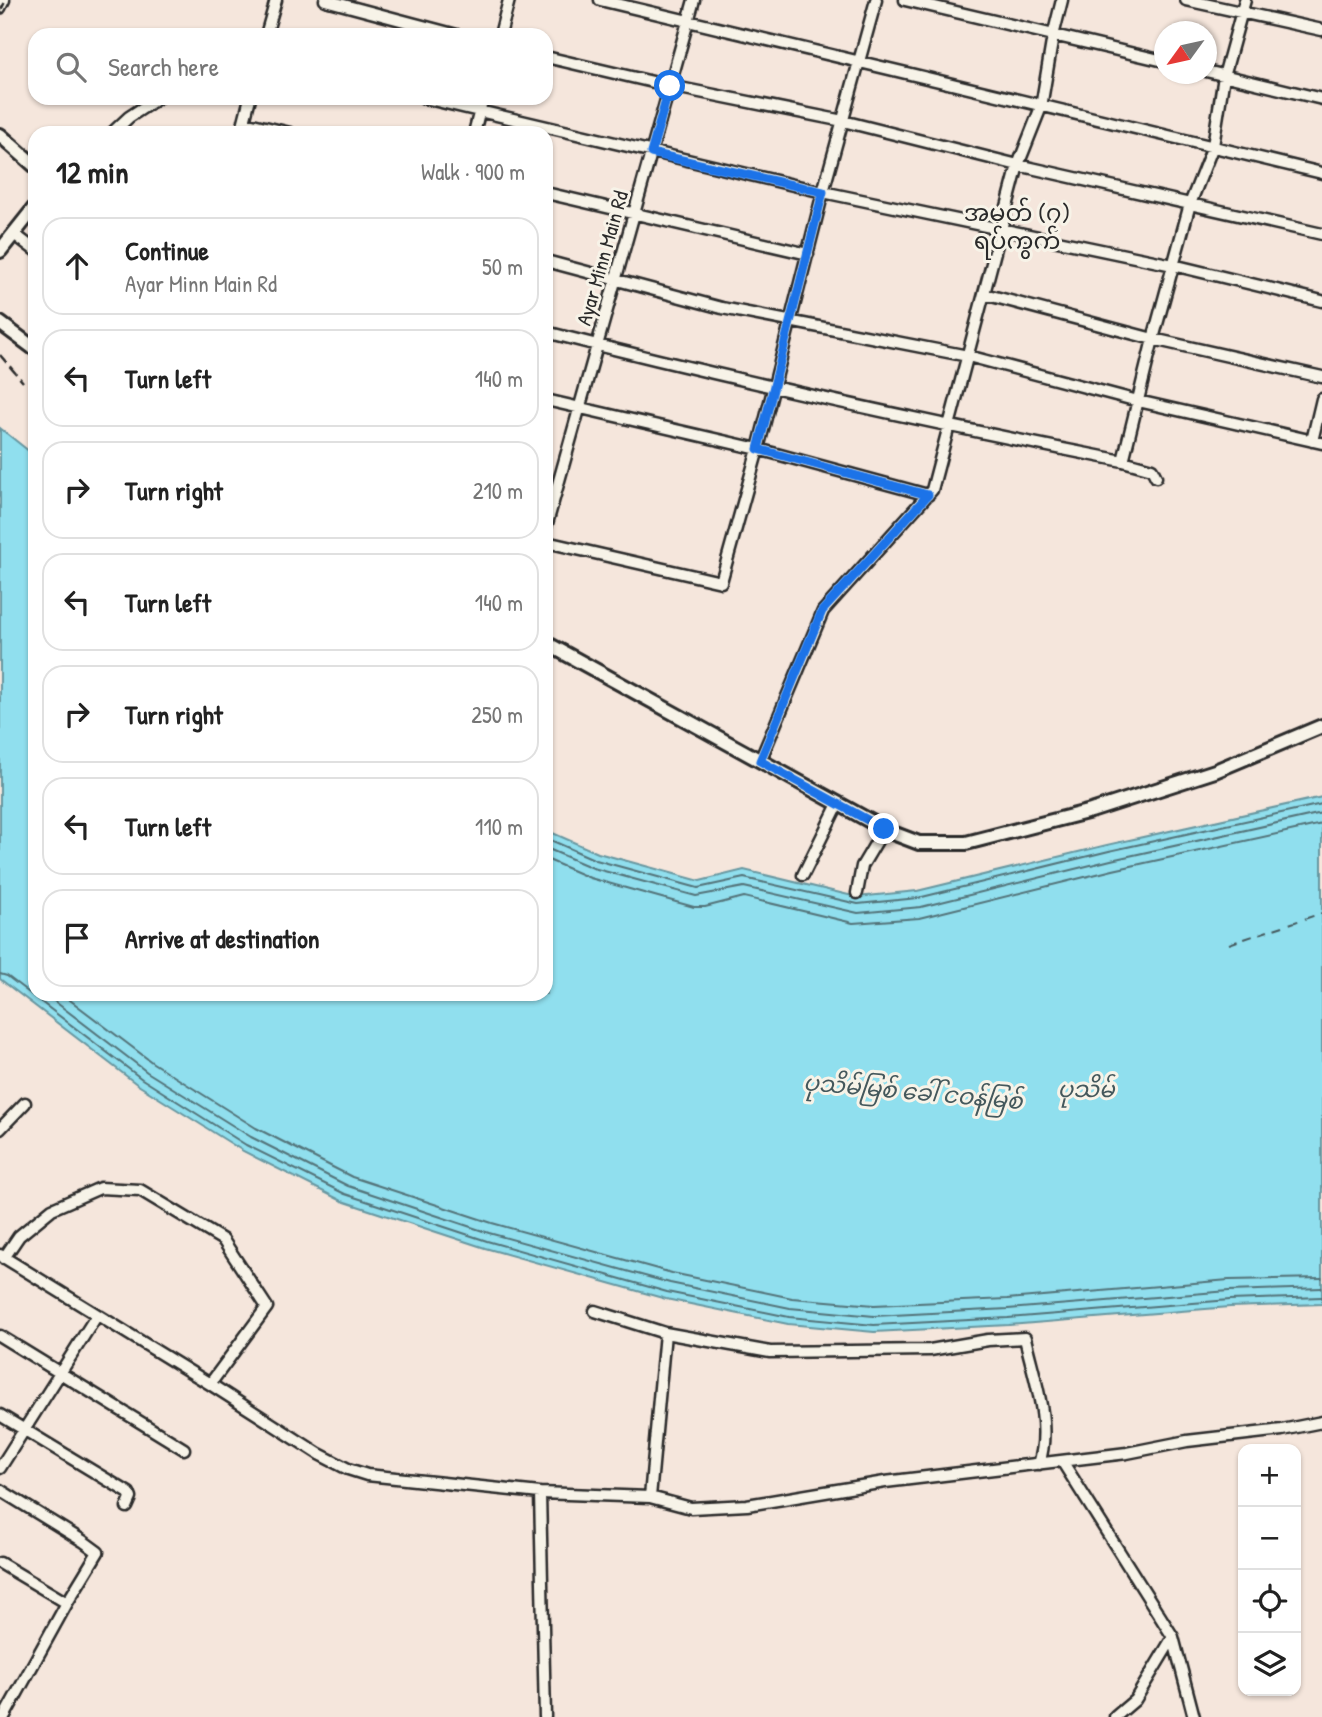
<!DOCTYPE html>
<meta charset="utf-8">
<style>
body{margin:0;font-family:"Patrick Hand","Noto Sans Myanmar",sans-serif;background:#f2f2f2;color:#222}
.controls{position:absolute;right:21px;bottom:21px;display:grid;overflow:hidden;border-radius:14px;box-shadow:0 2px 5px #0004}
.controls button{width:63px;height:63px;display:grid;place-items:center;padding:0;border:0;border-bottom:2px solid #e0e0e0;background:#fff;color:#222;font:35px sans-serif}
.compass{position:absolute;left:1154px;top:21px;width:63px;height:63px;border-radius:50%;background:#fff;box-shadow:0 2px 5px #0004;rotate:237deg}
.stop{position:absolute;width:21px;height:21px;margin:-16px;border:5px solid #1a73e8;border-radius:50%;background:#fff}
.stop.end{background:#1a73e8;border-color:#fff;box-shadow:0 2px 7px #0008}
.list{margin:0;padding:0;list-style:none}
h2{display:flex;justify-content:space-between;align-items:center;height:91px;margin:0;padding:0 28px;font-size:30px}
h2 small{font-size:23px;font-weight:400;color:#767676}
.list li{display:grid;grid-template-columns:46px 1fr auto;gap:21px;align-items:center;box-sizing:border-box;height:98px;margin:0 14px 14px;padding:0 14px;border:2px solid #e0e0e0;border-radius:21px}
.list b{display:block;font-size:26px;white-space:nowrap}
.list p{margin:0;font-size:23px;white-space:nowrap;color:#767676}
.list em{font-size:23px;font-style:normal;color:#767676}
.icon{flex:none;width:38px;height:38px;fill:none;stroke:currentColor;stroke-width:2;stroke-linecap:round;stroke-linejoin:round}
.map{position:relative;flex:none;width:1322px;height:1717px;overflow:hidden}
.search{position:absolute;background:#fff;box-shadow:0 2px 5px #0004;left:28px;top:28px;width:525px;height:77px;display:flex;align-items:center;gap:18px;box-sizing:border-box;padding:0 24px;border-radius:21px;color:#767676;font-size:26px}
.panel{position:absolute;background:#fff;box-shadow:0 2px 5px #0004;left:28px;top:126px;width:525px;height:875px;border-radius:21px}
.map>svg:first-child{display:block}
.water{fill:#90dfee;stroke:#6897a0;stroke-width:2}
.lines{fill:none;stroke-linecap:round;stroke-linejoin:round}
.shore{stroke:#537379;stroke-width:2}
.ferry{stroke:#44585c;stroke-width:2;stroke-dasharray:9 7;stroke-linecap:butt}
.minor-casing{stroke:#2b2b2b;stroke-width:15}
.tertiary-casing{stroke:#2b2b2b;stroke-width:18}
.minor{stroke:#f7f3e8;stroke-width:10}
.tertiary{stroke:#f7f3e8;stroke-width:12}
.rail{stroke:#2b2b2b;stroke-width:2.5;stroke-dasharray:10 5;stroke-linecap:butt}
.route{stroke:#1a73e8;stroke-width:9}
.labels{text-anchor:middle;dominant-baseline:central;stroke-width:6;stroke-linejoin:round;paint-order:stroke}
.street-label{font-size:21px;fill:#2b2b2b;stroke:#f7f3e8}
.water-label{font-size:23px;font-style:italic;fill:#44585c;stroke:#f7f3e8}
.quarter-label{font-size:24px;fill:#2b2b2b;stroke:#f7f3e8}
</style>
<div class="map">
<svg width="1322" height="1717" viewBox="0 0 1322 1717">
<rect width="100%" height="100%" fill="#f5e6dc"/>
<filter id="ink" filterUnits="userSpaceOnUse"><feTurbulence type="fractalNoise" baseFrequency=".0143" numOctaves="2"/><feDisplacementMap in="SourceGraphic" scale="14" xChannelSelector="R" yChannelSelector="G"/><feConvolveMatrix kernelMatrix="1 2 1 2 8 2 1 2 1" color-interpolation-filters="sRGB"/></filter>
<g filter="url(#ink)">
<path class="water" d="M 0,428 L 35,456 L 35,994 L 546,994 L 546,830 L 598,853 L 700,881 L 744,870 L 857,897 L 917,891 L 1107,845 L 1322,797 L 1322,1304 L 1230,1307 L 1009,1325 L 874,1332 L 788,1324 L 666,1299 L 485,1248 L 342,1201 L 243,1151 L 138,1085 L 0,979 Z"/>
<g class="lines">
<path class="shore" d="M 546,838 L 596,860 L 698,888 L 744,878 L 858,904 L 918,898 L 1109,851 L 1322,804
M 546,848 L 593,868 L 696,896 L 744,887 L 858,913 L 921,907 L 1111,860 L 1322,813
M 546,859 L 590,878 L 694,907 L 705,907 L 744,897 L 853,923 L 919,918 L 1113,870 L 1322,824
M 0,974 L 7,976 L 142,1079 L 246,1145 L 345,1194 L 487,1241 L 667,1292 L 789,1317 L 874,1325 L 1008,1318 L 1230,1300 L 1322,1297
M 45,994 L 147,1072 L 251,1137 L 348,1186 L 489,1233 L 670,1283 L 790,1308 L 874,1316 L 1008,1309 L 1229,1291 L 1322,1288
M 62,994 L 153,1063 L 256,1128 L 352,1177 L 492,1223 L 672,1273 L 792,1298 L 874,1305 L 1007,1299 L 1229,1280 L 1322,1278"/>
<path class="ferry" d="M 1229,944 L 1322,913"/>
<defs>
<path id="minor" d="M 325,0 L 457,35
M 600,0 C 841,57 1081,115 1322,173
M 905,0 L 1164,61
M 1186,0 L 1322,30
M 0,8 L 4,0
M 266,35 L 276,0
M 500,35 L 509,0
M 546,57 L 670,86 L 843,121 L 1018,165 L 1322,234
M 1206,71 L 1322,99
M 424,98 L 823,192 L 1173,265 L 1322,301
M 244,122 L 290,133
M 112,133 L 129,117 L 158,98
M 241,133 L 250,98
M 474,133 L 483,98
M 546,193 L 808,254
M 14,234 L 35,250
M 546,261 L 722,308 L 968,356 L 1138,401 L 1322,443
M 984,294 L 1153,339 L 1322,377
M 546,332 C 737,381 930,423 1123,461
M 546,400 L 758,449 L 928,495
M 1312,441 L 1322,399
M 1156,477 L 1152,469 L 1123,461 L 1153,339 L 1190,204 L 1213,146 L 1224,76 L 1245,0
M 546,527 L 694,0
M 546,542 L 721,582 L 758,449 L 823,192 L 876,0
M 760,761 L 823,611 L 932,490 L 1018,165 L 1041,107 L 1053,36 L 1062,0
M 803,875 L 838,804
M 857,893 L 862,866 L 884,829
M 0,1129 L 25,1103
M 0,1255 L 210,1384 L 319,1454 L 348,1469 L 367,1475 L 540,1493 L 650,1497 L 691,1508 L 747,1505 L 885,1482 L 1127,1453 L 1187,1441 L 1282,1430 L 1322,1422
M 4,1258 L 19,1236 L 52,1209 L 100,1188 L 140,1190 L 223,1240 L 267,1307 L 210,1384
M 595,1311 L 665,1333 L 770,1352 L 930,1350 L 988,1340 L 1025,1338 C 1034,1378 1052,1424 1039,1464
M 0,1336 L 184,1449
M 0,1415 L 129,1493 L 131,1498 L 127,1507
M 1062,1461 L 1173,1637 L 1135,1700 L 1115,1717
M 0,1468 L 97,1315
M 0,1490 L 83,1541 L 98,1552 L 67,1603 L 0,1563
M 540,1493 L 545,1717
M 650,1497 L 665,1333
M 1173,1637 L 1194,1717
M 4,1717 L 67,1603"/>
<path id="tertiary" d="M 0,135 L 35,166
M 0,251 L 35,207
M 0,323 L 35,349
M 546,643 L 890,832 L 919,843 L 966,843 L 1091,811 L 1215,771 L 1322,726"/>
</defs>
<use href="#minor" class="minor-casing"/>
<use href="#tertiary" class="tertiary-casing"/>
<use href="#minor" class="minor"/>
<use href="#tertiary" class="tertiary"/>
<path class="rail" d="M 0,12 L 6,0
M 0,355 L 23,382"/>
</g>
</g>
<g class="lines" filter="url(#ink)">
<path class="route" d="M 670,86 L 651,153 L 823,192 L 758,449 L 928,495 L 822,611 L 760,761 L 884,829"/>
</g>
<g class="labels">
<g class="street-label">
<text transform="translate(602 258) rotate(-74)">Ayar Minn Main Rd</text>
</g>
<g class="water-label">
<text x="1086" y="1088">ပုသိမ်</text>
<text transform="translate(913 1091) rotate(5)">ပုသိမ်မြစ် ခေါ် ငဝန်မြစ်</text>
</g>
<g class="quarter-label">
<text x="1017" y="212">အမှတ် (၇)<tspan x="1017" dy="28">ရပ်ကွက်</tspan></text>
</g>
</g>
</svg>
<div class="controls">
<button>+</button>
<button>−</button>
<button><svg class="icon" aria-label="locate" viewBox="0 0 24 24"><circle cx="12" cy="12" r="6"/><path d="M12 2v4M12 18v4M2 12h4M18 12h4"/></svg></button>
<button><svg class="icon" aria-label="layers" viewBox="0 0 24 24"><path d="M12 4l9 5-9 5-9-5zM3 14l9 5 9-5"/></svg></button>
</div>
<svg class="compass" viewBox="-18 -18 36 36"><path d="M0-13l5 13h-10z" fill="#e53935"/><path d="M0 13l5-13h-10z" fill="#767676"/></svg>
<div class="stop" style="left:670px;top:86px"></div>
<div class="stop end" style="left:884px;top:829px"></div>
<div class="search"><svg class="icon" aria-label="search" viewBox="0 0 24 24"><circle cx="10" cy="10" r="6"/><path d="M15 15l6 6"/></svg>Search here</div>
<section class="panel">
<h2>12 min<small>Walk · 900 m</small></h2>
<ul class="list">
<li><svg class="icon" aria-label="ahead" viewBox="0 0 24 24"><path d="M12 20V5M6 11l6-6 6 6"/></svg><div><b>Continue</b><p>Ayar Minn Main Rd</p></div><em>50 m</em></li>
<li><svg class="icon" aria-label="left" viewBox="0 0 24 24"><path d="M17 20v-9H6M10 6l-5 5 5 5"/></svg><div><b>Turn left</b></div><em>140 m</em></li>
<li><svg class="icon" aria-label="right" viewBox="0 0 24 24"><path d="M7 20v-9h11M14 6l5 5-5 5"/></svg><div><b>Turn right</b></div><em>210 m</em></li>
<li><svg class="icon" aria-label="left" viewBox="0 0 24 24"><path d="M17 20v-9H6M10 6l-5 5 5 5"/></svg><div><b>Turn left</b></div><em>140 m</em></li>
<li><svg class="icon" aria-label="right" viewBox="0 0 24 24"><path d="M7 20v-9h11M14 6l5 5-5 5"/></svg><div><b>Turn right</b></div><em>250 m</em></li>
<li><svg class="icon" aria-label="left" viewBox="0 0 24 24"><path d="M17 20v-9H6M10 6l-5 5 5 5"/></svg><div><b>Turn left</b></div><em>110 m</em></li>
<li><svg class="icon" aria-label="arrive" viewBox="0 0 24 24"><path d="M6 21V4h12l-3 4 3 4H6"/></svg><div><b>Arrive at destination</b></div></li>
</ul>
</section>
</div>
